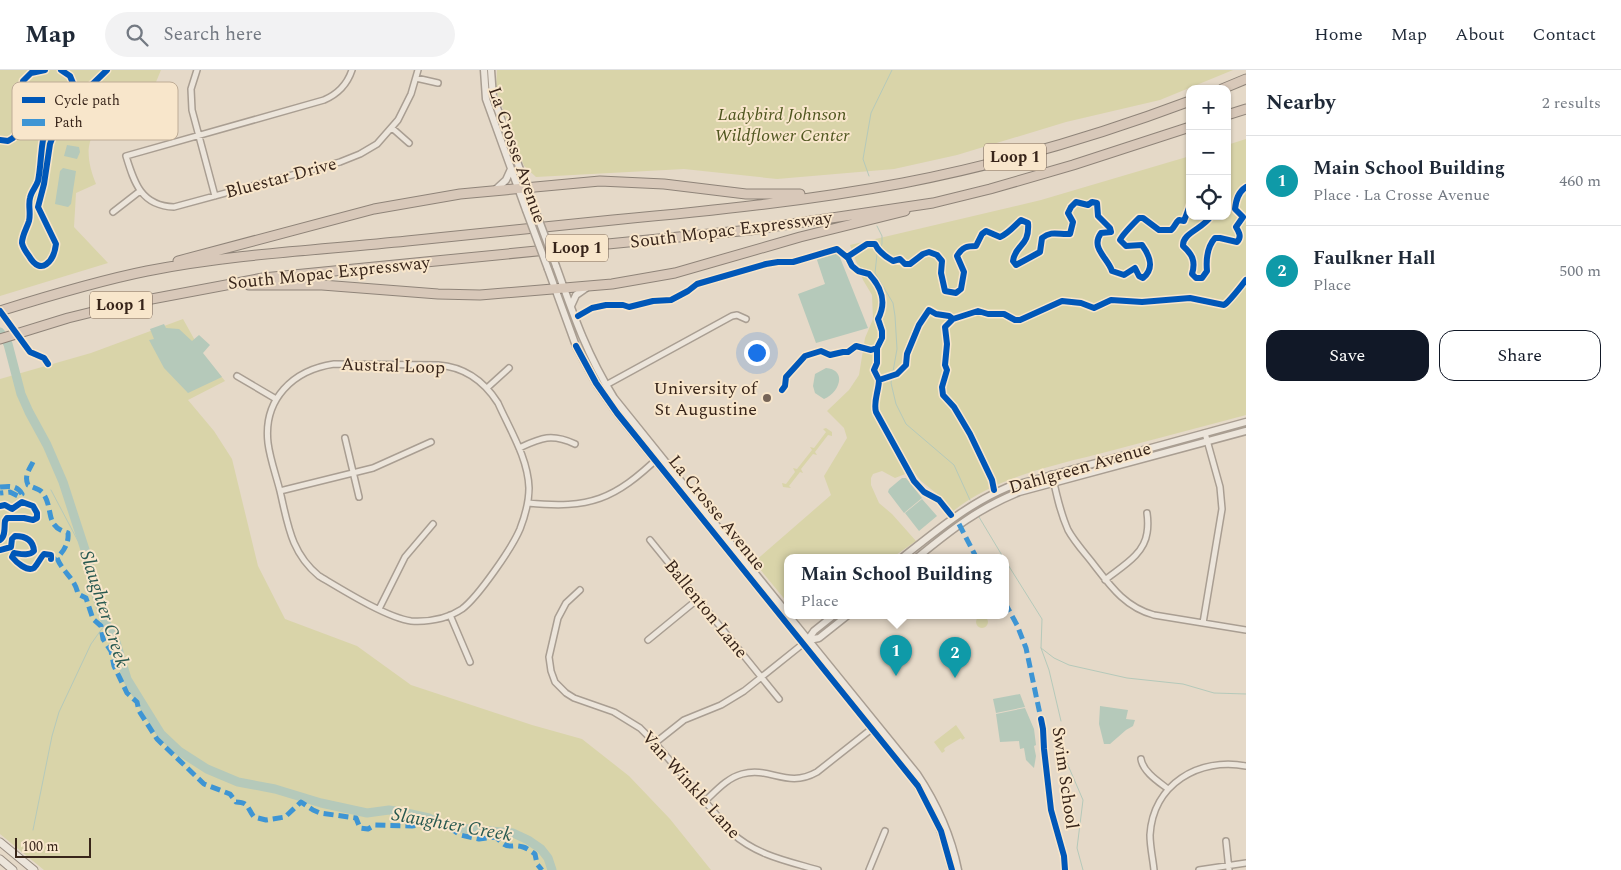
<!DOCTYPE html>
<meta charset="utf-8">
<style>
body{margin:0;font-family:Spectral,serif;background:#f2f2f3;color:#1f2937}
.controls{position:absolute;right:15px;top:15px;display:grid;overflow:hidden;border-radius:10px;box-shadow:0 1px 4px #0004}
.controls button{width:45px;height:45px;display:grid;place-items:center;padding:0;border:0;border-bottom:1px solid #e0e1e3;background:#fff;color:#1f2937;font:25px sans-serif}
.scale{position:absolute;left:15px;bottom:12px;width:76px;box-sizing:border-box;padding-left:5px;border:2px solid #38251a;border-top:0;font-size:14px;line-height:18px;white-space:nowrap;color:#38251a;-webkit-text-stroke:4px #f8e6cb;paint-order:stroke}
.you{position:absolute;left:756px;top:282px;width:18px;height:18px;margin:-12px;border:4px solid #fff;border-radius:50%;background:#1a73e8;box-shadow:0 0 0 8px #1a73e833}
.badge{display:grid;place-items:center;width:32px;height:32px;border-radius:50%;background:#111827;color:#fff;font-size:16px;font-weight:700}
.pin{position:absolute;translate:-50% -41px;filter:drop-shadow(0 1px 2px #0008)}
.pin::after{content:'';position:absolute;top:26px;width:18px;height:15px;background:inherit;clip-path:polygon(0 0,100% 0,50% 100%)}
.popup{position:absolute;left:784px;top:484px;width:225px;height:65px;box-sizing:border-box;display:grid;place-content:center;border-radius:10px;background:#fff;filter:drop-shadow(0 1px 4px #0005);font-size:16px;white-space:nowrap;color:#747a83}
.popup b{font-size:19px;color:#1f2937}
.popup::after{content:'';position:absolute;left:50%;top:100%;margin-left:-10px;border:10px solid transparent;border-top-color:#fff}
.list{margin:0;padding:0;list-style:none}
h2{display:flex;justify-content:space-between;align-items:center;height:65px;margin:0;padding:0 20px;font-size:21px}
h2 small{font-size:16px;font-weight:400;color:#747a83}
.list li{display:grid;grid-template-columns:32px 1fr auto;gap:15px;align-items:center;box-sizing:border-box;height:90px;padding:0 20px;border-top:1px solid #e0e1e3}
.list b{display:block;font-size:19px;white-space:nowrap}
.list p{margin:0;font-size:16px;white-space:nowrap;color:#747a83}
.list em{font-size:16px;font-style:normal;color:#747a83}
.actions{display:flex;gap:10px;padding:15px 20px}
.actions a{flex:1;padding:11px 0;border:1px solid #111827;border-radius:15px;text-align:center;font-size:18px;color:#111827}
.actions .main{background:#111827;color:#fff}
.icon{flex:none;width:28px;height:28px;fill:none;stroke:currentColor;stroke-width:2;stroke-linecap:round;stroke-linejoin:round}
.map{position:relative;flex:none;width:1246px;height:800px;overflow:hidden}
header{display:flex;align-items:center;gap:30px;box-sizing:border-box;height:70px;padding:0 25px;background:#fff;border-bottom:1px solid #e0e1e3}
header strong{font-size:24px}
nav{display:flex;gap:28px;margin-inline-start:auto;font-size:18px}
.search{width:350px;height:45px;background:#f2f2f3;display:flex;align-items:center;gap:12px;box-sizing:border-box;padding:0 18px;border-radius:28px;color:#747a83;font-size:19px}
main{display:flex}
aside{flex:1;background:#fff}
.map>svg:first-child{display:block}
.green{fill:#d9d4a9}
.water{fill:#b5c9ba}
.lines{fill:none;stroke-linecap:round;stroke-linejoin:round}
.stream{stroke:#b5c9ba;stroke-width:1}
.river{stroke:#b5c9ba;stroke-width:9}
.minor-casing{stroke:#a99e92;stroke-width:8}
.tertiary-casing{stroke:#a99e92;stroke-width:9}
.secondary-casing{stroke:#998d82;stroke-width:9}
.motorway-casing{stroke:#8f8479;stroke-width:11}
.minor{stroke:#ece5db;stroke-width:5}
.tertiary{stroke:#ece5db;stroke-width:6}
.secondary{stroke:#ece5db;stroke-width:7}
.motorway{stroke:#d8c8b9;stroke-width:9}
.tertiary-bridge-casing{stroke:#a99e92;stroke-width:9;stroke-linecap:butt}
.tertiary-bridge{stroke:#ece5db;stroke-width:6}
.quiet{stroke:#3e95d4;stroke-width:5;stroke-dasharray:10 5;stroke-linecap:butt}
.cycleway-casing{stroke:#f8e6cb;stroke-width:9}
.cycleway{stroke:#0057b8;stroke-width:6}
.poi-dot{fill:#756457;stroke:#f8e6cb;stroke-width:2}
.labels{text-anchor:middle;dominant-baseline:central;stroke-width:4;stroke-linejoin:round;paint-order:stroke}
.shield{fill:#f8e6cb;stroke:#725f4f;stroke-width:1}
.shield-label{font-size:16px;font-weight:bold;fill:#38251a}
.park-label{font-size:18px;font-style:italic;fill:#4f561f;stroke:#f8e6cb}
.street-label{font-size:18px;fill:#38251a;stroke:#f8e6cb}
.poi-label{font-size:18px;fill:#38251a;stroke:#f8e6cb;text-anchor:end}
.water-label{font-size:19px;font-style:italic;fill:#285950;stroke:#f8e6cb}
.key{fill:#f8e6cb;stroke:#beac96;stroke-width:1}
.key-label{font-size:14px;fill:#38251a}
</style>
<header>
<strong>Map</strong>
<div class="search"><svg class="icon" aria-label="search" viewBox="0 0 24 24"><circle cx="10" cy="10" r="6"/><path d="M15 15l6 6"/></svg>Search here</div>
<nav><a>Home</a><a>Map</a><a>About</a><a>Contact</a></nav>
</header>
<main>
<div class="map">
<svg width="1246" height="800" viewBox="0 0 1246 800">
<rect width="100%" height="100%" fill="#e5d9c8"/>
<path class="green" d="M 0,0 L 161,0 L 156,12 L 159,43 C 144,45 127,46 112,51 C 82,61 86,90 96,114 L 76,123 L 74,157 L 108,193 L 0,226 Z
M 497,0 L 1233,0 L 1160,30 L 1066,52 L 957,85 L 894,99 L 777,109 L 684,99 L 536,107 L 524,96 L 496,20 Z
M 1246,69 L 1246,345 C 1201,357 1155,369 1110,381 C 1056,395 997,406 952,442 L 936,423 L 921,411 L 913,401 L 895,408 L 882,401 L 873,404 L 871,408 L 871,415 L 879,433 L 892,444 L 916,471 L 893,487 L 787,487 L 787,532 L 754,492 L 831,425 L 824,406 L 847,368 L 844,358 L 827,341 L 849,320 L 859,305 L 865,268 L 873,249 L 872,225 L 863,210 L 850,175 L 1041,130 L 1190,86 L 1190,146 L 1227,146 L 1227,75 Z
M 183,249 L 202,283 L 225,311 L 188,330 L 214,361 L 232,389 L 258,496 L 285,549 L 357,576 L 411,615 L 532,655 L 582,669 L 629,706 L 670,749 L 711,800 L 44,800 L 0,764 L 0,309 L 91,283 Z
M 826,358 L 832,362 L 832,366 L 828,365 L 815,382 L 817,385 L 813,384 L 801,399 L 803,403 L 800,402 L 789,416 L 791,418 L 783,417 L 782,413 L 786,414 L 795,402 L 793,398 L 797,399 L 812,380 L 810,377 L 814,378 L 826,362 L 823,359 Z
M976 552a6 6 0 1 1 12 0a6 6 0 1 1-12 0Z
M 956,655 L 965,668 L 962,670 L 961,668 L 946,677 L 944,679 L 945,681 L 942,683 L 934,672 Z"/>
<path class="water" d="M 67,75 L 79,77 L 80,82 L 77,89 L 64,86 Z
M 63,98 L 76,101 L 71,134 L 68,137 L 55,134 L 60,101 Z
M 837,180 L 868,258 L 816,273 L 798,224 L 825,214 L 816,187 Z
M 164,254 L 166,258 L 179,259 L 192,271 L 199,265 L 210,275 L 203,283 L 222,307 L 188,323 L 164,298 L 149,270 L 154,269 L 150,259 Z
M 826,298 C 848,300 839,323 824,329 L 815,323 L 813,316 L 815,304 Z
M 902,408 L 906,408 L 922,428 L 904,443 L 888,422 L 889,419 Z
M 922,429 L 937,446 L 919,461 L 905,443 Z
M 1020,624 L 1025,637 L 996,643 L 993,629 Z
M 1100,636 L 1128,640 L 1126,649 L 1135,650 L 1133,656 L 1126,660 L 1110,674 L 1104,674 L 1099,654 Z
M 1025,638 L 1034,659 L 1036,675 L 1034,676 L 1036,686 L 1034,698 L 1026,690 L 1024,678 L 1020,679 L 1019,671 L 1000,672 L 996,644 Z"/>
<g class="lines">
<path class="stream" d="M 869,106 L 863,89 L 871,43 L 892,0
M 877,156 L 882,166 L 882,174 L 877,184 L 875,203 L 893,233 L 895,246 L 897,279 L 891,313 L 896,334 L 906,354 L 954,395 L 970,430
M 51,420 L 78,471 L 82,472
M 979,447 L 1003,487
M 1005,490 L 1042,549 L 1041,578 L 1049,600 L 1061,651
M 1041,578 L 1054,588 L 1069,595 L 1127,608 L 1183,614 L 1214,623 L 1246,624
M 1062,658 L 1064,686 L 1083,730 L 1077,778 L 1083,800
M 33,760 L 52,666 L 59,642 L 91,574 L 106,553"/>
<path class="river" d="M 0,262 L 8,274 L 21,324 L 29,342 L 47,375 L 63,412 L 89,492 L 92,513 L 106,553 L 116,572 L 127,609 L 161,664 L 179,681 L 207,699 L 238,712 L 275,719 L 321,733 L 367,743 L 389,740 L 402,742 L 429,748 L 441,754 L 459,758 L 513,763 L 528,770 L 541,779 L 548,788 L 552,800"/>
<defs>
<path id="minor" d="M 197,0 L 191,19 L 192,40 L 215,126
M 352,0 C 347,15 338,24 324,30 L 126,86 C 134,112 141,136 174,137 L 340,92 L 360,84 L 377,74 L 398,50 L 411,24 L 418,0
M 416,8 L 438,13
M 392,58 L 409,73
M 113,142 L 140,121
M 334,294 L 438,295 C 465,297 484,311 498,333 C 510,360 528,388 529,418 C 529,432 525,446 520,459 C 512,478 478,527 462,539 C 447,549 429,552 411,551 C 387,548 341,519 319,506 C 291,483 288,455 280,421 C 276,405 270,389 268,373 C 263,329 293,300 334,294 Z
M 237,306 L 276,329
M 606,315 L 732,246 L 737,245 L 746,249
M 487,318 L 509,298
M 345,368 L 359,427
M 519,378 C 541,368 551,363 575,374
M 1052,404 C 1056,423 1060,442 1068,460 C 1074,471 1083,481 1091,491 C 1109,514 1124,537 1154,545 L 1246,560
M 280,421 L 373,398 L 431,372
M 528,433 C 590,439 614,430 660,386
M 650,470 L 779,629
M 1105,510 C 1121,497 1144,485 1147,463 C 1148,457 1148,450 1147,443
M 580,520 L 566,533 L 558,548 L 549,587 L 551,601 L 555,612 L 566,623 L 574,628 L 614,642 L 640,658 L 655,673 L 732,763 C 756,785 787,791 818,800
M 379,539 L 405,487 L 433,454
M 450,545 L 470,592
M 1203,553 L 1222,439 L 1220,417 L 1205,363
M 648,570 L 698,529
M 655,673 L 684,650 L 721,635 L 744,621 L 804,573
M 1141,689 C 1143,702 1159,712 1168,719
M 705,731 C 716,721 727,708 742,704 C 770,696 787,719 817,702 L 874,657
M 1226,771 L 1229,800
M 869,800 L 885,761
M 1154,800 C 1153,789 1150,777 1150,765 C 1153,714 1199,687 1246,696
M 1199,800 L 1246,793"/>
<path id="tertiary" d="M 484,0 L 486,29 L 526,140
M 491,0 L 493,27 L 534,137
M 494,121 L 506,110 L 511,99
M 556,196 C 573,244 587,285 614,328 L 787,543
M 548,199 L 576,276 L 596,313 L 617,343 L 912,707 C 932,735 945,766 952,800
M 571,236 L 576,225 L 586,218
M 903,487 C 937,460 968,434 1008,417 L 1246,352
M 918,487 C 951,460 979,438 1019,422 L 1246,361
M 788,545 L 917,704 C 937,734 951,765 958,800
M 809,570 L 819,568 L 848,545
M 807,571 L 814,561 L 834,545"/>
<path id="secondary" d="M 0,772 L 34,800
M 0,789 L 13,800"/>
<path id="motorway" d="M 1222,19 L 1246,9
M 1227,45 L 1246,39
M 178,191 L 374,139 L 460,124 L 600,111 L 664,114 L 746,124 L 800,124
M 249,215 L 322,215 L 438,224 L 480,225 L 612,214 L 675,203 L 800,167 L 905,141
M 0,241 C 48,226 97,211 147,201 C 233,184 320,180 407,171 C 476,164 544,157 613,150 C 710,141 807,131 903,113 C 1001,94 1097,66 1190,31
M 0,269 L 68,248 L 125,234 L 263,208 L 750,160 L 933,133 L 990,119 L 1073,95 L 1190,57"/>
</defs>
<use href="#minor" class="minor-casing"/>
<use href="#tertiary" class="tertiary-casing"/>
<use href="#secondary" class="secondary-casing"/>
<use href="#motorway" class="motorway-casing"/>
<use href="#minor" class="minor"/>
<use href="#tertiary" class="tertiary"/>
<use href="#secondary" class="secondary"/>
<use href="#motorway" class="motorway"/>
<defs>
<path id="tertiary-bridge" d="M 534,137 L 556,196
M 526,140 L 548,199"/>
</defs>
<use href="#tertiary-bridge" class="tertiary-bridge-casing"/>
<use href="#tertiary-bridge" class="tertiary-bridge"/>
<path class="quiet" d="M 33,392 C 29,400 24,406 28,415 C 32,417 39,419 42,422 C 55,438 43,456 68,463 C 69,473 64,481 57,488 C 63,503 75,508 78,524 L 86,528 L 93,549 L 101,556 L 103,569 L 111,581 L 114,596 L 127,623 L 137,632 L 139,641 L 157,669 L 204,714 L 230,724 L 236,732 C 249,732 247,738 254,747 L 266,750 L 285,747 L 301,732 L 313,740 L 320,743 L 356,748 L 360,758 L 368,759 L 375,755 L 412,756 L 434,753 L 449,757 L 460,765 L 479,769 L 496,767 C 510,782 508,773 523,777 C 527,778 532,782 535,784 L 537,794 L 542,800
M 0,417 C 9,416 17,415 22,424 L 18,426 L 10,422 L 0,423
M 959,454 L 976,487
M 1005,533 L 1017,555 L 1026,578 L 1041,649"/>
<defs>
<path id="cycleway" d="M 61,0 L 70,6 L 75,18 C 70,32 53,39 47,54 C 40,71 42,92 38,111 C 36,117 31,122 30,128 C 28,135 31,143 29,151 C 27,158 22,165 22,173 C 23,178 26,182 29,186 C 41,207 54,191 56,174 L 38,137 L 44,114 L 50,74 L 58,53 L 71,35 L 107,0
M 0,70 L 8,71 L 13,68 L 17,63 L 23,11 L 31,3 L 45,0
M 1211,146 C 1203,159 1182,163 1183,176 C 1192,184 1196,191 1192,204 L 1196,208 L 1202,208 L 1207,201 C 1206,190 1207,177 1215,168 L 1220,168 L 1237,172 C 1242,167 1239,162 1236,157 L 1243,147 L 1235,139 C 1236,130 1238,122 1246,117
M 847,187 L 867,174 L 875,174 C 878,181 886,187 893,191 L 900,189 L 905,194 L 910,194 L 923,184 L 929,182 L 937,185 L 942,191 L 941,203 L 945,221 L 956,223 L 961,219 L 964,202 L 957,186 C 962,177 967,176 976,176 L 982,164 L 986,161 L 1000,167 C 1009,163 1014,156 1021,150 L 1028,153 C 1030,177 1015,174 1013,191 L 1016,195 L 1040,182 L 1042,168 C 1052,160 1059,165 1070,164 L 1073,152 L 1068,143 L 1071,137 L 1076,132 L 1088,135 L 1092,132 L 1097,133 L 1098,146 L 1110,158 L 1111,162 L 1101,163 C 1090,178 1108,188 1112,201 L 1124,205 L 1135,198 L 1139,206 L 1143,208 C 1155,198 1150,186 1142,175 L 1126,176 L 1120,170 C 1122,165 1134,153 1139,148 L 1143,148 L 1159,160 L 1171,160 C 1175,157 1175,153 1179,150 L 1184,151 L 1190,135
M 0,241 L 30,282 L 44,288 L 48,294
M 578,246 L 592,238 L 606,235 L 623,235 L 629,237 L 653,231 L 671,230 L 688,221 L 697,214 L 766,194 L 778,192 L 793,192 L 837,179 L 848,188 L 852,196 L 858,201 L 869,204 C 882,218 887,232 878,249 L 882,261 L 882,268 L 877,278 L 877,293 L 874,300 L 879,310 L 897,304 L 906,295 L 907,284 L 919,255 L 929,240 L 936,244 L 949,246 L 953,249 L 978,241 L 988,244 L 1004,244 L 1015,250 L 1020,250 L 1062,231 L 1081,233 L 1094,238 L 1111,230 L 1142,232 L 1190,228 L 1224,235 C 1229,232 1241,216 1246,210
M 953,249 L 945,257 L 947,274 L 945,295 L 947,300 L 942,317 L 943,325 L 954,337 L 970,364 L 992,410 L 994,420
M 576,276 L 596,313 L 617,343 L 918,716 L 941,761 L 952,800
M 879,310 C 879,320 873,332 876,342 L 914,411 L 924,422 L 939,430 L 951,445
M 782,320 L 785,316 L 786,307 L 805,286 L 821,281 L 830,285 L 843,282 L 848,282 L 856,276 L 871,280 L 877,278
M 0,436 L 5,435 L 12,439 L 22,432 L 33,436 L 37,443 L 37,448 L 33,450 L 24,448 L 7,448 L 5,451 C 4,457 6,466 0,470
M 0,480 L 11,477 L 12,469 L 15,466 C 26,466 33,470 34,481 C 29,486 21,484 14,483 L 12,487 C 16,492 27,502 34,498 C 38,494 40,488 44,484 L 51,485 L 51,489
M 1041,649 L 1043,659 L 1044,679 L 1051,740 L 1064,786 L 1065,800"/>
</defs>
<use href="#cycleway" class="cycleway-casing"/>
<use href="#cycleway" class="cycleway"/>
</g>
<circle class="poi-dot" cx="767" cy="328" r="5"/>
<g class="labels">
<g class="shield">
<rect x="984" y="73.5" width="62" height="27" rx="4"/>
<rect x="546" y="164.5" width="62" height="27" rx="4"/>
<rect x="90" y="221.5" width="62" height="27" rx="4"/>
</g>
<g class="shield-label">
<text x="1015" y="87">Loop 1</text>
<text x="577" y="178">Loop 1</text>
<text x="121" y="235">Loop 1</text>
</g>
<g class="park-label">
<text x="782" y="44">Ladybird Johnson<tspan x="782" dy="21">Wildflower Center</tspan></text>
</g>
<g class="street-label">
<text transform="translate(517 85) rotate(71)">La Crosse Avenue</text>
<text transform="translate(281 108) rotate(-15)">Bluestar Drive</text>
<text transform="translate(731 160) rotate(-7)">South Mopac Expressway</text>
<text transform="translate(329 203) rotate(-6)">South Mopac Expressway</text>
<text transform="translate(393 296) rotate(2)">Austral Loop</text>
<text transform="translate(1080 398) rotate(-16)">Dahlgreen Avenue</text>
<text transform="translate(717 443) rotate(51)">La Crosse Avenue</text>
<text transform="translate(706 539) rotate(51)">Ballenton Lane</text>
<text transform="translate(1065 708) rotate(82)">Swim School</text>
<text transform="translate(691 715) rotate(48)">Van Winkle Lane</text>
</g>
<g class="poi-label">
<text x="757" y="318">University of<tspan x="757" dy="21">St Augustine</tspan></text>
</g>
<g class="water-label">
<text transform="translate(104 539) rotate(72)">Slaughter Creek</text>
<text transform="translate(452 755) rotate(10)">Slaughter Creek</text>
</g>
</g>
<rect x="12" y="12" width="166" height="58" rx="8" class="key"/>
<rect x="22" y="27" width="23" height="6" fill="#0057b8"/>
<rect x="22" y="49" width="23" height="7" fill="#3e95d4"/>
<g class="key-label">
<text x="54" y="35">Cycle path</text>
<text x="54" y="57">Path</text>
</g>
</svg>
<div class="controls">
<button>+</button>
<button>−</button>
<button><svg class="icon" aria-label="locate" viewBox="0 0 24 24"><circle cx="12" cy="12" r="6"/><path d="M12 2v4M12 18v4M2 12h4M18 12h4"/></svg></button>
</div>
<div class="scale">100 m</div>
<div class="you"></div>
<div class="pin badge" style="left:896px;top:606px;background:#0f9aa8">1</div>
<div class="popup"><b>Main School Building</b>Place</div>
<div class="pin badge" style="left:955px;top:608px;background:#0f9aa8">2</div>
</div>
<aside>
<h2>Nearby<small>2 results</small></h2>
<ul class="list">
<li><span class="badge" style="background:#0f9aa8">1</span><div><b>Main School Building</b><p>Place · La Crosse Avenue</p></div><em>460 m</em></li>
<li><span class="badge" style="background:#0f9aa8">2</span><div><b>Faulkner Hall</b><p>Place</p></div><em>500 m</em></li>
</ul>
<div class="actions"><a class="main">Save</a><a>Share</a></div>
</aside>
</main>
